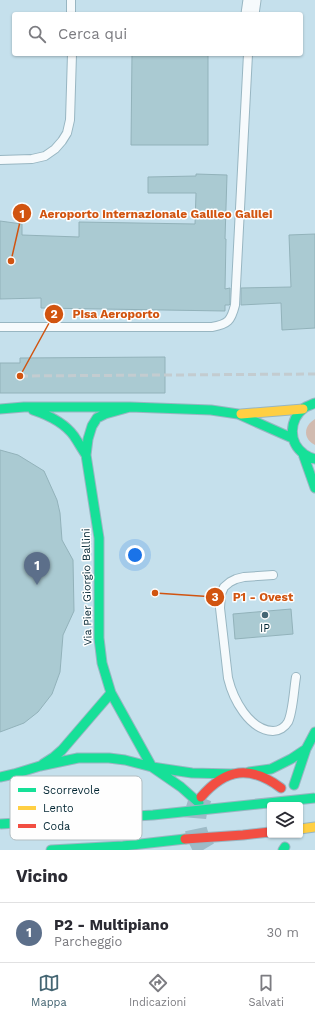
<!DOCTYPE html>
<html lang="it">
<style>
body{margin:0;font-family:"Work Sans",sans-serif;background:#f7f7f7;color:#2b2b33}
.controls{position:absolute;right:12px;bottom:12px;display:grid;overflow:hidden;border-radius:4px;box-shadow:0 1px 3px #0004}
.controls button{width:36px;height:36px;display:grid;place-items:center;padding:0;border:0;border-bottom:1px solid #e1e1e2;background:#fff;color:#2b2b33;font:20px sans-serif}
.you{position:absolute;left:135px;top:555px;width:14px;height:14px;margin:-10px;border:3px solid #fff;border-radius:50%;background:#1a73e8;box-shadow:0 0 0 6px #1a73e833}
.badge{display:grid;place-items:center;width:26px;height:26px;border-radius:50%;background:#456673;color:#fff;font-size:13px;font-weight:700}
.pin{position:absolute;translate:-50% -33px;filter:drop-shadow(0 1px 2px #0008)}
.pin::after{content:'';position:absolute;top:21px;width:14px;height:12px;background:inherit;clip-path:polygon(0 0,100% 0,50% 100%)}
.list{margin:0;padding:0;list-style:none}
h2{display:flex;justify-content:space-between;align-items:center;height:52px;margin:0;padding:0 16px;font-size:17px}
h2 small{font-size:13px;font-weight:400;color:#7c7c81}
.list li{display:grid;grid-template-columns:26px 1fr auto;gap:12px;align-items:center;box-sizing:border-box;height:60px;padding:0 16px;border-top:1px solid #e1e1e2}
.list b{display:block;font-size:15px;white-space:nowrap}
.list p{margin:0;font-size:13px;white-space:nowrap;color:#7c7c81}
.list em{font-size:13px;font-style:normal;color:#7c7c81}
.icon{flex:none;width:22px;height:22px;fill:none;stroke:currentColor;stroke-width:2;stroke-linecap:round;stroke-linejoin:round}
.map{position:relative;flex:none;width:315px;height:850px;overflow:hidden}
.search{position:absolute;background:#fff;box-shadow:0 1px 3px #0004;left:12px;right:12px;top:12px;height:44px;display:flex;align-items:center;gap:10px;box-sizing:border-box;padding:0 14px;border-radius:4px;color:#7c7c81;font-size:15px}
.sheet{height:112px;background:#fff}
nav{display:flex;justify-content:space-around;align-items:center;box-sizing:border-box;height:56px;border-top:1px solid #e1e1e2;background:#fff;font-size:11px;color:#7c7c81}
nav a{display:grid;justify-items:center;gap:2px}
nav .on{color:#456673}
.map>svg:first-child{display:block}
.green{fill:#d1bbb0}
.building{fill:#aacad2;stroke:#92b2ba}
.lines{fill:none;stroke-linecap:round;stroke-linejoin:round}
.secondary-tunnel{stroke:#9ebbc7;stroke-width:22;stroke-dasharray:22 11;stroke-linecap:butt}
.lane-casing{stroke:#98b6c2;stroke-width:10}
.street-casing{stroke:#98b6c2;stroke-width:19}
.fast-casing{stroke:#98b6c2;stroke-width:11}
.slow-casing{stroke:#98b6c2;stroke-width:11}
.jam-casing{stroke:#98b6c2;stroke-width:11}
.lane{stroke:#f6fafc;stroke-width:8}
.street{stroke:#f6fafc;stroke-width:17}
.fast{stroke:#16e098;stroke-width:9}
.slow{stroke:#ffcf43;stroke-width:9}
.jam{stroke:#f24e42;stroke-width:9}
.rail{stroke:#c3ccd0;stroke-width:3;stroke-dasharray:8 4;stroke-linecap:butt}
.fast-bridge-casing{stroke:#98b6c2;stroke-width:11;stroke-linecap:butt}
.jam-bridge-casing{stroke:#98b6c2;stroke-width:11;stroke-linecap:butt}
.fast-bridge{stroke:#16e098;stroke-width:9}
.jam-bridge{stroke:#f24e42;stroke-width:9}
.poi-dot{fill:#456673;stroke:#fefefe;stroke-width:1.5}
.labels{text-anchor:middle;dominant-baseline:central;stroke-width:3;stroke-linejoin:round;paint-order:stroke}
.street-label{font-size:11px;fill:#002532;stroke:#fefefe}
.poi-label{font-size:11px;fill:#002532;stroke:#fefefe}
.key{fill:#fefefe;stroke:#b2bdc1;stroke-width:1}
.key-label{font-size:11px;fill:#002532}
.leader{fill:none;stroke:#d15410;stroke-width:1.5}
.callout-dot{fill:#d15410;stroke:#fefefe;stroke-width:1.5}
.mark-label{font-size:12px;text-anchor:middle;font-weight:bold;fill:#fff}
.callout-label{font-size:12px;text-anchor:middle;font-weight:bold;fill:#d15410;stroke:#fefefe;stroke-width:3;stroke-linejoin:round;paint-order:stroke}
</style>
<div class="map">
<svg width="315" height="850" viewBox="0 0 315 850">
<rect width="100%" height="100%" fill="#c5e0ec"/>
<path class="green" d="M 315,419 L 315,445 C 303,439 303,426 315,419 Z"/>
<path class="building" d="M 132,54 L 208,54 L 208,145 L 131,145 Z
M 196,174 L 227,175 L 225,239 L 226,239 L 225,289 L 230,288 L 230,304 L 229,305 L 225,305 L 225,311 L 41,308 L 41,298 L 0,299 L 0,221 L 22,224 L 22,235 L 79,237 L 79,222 L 195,224 L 196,193 L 148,193 L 148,177 L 196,176 Z
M 315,234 L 315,328 L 282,330 L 281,303 L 241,305 L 241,288 L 291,287 L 289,235 Z
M 165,357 L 165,393 L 0,393 L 0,363 L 20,363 L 20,358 Z
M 0,450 L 18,455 L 44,471 L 57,500 L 60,513 L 62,540 L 73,560 L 74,611 L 63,635 L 60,672 L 52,694 L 38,712 L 24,723 L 0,732 Z
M 291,609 L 293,634 L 235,639 L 233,614 Z"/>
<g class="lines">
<path class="secondary-tunnel" d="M 201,797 C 192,819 193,830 205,850"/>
<defs>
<path id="lane" d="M 71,0 L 71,14
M 0,160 L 32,159 L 45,156 L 55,149 L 62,141 L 67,133 L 70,120 L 72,54
M 0,327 L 212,327 C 228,324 231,321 235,305 L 248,54
M 273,575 L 244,577 L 236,579 L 230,582 L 224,587 L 221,594 L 220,608 L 228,678 C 233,699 249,730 273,731 C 279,731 285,727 288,722 C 293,712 294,688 296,677"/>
<path id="street" d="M 250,14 L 252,0"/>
<path id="fast" d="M 315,403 C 311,405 307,406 304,408 C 289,420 288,442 304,454 C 307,456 311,458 315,459
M 130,407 L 105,414 L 97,418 L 92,426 L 88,439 L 86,455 L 99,538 L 99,638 L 102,663 L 111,693 L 152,767 L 181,787 L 199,803
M 0,409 L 24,407 L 130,407 L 211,410 L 238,414 L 292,438
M 33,410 C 48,415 64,422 74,436 C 78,442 82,449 86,455
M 303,454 L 315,488
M 43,764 L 54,757 L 62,750 L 111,693
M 249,772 L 271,769 L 291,759 L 306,749
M 0,777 L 14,774 L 40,766 L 78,758 L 109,758 L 125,760 L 152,767 L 192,773 L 232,774
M 294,785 L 306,749 L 315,732
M 51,850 L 123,846 L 185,839
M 283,850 L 285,847"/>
<path id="slow" d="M 241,414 L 303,409
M 300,829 L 315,827"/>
<path id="jam" d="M 201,797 C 226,768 250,765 281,788"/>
</defs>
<use href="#lane" class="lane-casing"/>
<use href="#street" class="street-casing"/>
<use href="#fast" class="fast-casing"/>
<use href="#slow" class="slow-casing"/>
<use href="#jam" class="jam-casing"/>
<use href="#lane" class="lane"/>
<use href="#street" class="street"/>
<use href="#fast" class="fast"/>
<use href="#slow" class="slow"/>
<use href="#jam" class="jam"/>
<path class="rail" d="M 20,376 L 315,374"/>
<defs>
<path id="fast-bridge" d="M 0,824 L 153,815 L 315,798"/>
<path id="jam-bridge" d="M 185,839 L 243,835 L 270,832"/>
</defs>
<use href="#fast-bridge" class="fast-bridge-casing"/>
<use href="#jam-bridge" class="jam-bridge-casing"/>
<use href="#fast-bridge" class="fast-bridge"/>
<use href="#jam-bridge" class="jam-bridge"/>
</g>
<circle class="poi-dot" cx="265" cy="615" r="4"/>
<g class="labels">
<g class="street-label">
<text transform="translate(87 587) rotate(-91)">Via Pier Giorgio Ballini</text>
</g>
<g class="poi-label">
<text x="265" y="628">IP</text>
</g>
</g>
<rect x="10" y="776" width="132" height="64" rx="6" class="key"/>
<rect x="18" y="788" width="18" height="4" fill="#16e098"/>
<rect x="18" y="806" width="18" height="4" fill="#ffcf43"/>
<rect x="18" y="824" width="18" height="4" fill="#f24e42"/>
<g class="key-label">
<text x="43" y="794">Scorrevole</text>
<text x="43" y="812">Lento</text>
<text x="43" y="830">Coda</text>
</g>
<path class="leader" d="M11 261L22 213M20 376L54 314M155 593L215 597"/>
<g class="callout-dot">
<circle cx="11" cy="261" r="4"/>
<circle cx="20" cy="376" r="4"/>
<circle cx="155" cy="593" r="4"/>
<circle cx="22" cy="213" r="10"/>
<circle cx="54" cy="314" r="10"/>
<circle cx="215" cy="597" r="10"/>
</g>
<g class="mark-label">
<text x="22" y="218">1</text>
<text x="54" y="318">2</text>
<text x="215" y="601">3</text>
</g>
<g class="callout-label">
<text x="156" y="218">Aeroporto internazionale Galileo Galilei</text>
<text x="116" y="318">Pisa Aeroporto</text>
<text x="263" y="601">P1 - Ovest</text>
</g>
</svg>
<div class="controls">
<button><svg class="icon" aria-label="layers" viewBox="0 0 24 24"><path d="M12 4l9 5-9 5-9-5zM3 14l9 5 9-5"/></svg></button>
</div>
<div class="you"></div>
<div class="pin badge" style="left:37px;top:585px;background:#5c6f8a">1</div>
<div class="search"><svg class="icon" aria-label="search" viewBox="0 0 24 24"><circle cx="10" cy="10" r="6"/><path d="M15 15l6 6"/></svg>Cerca qui</div>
</div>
<section class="sheet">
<h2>Vicino<small></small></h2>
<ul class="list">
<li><span class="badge" style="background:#5c6f8a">1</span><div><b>P2 - Multipiano</b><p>Parcheggio</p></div><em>30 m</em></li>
</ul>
</section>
<nav>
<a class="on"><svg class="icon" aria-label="map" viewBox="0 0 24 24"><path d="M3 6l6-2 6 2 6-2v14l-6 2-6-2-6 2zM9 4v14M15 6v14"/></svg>Mappa</a>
<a><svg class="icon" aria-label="directions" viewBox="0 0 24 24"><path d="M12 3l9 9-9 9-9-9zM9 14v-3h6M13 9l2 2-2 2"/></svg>Indicazioni</a>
<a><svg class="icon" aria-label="saved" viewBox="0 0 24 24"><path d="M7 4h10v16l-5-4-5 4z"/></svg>Salvati</a>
</nav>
